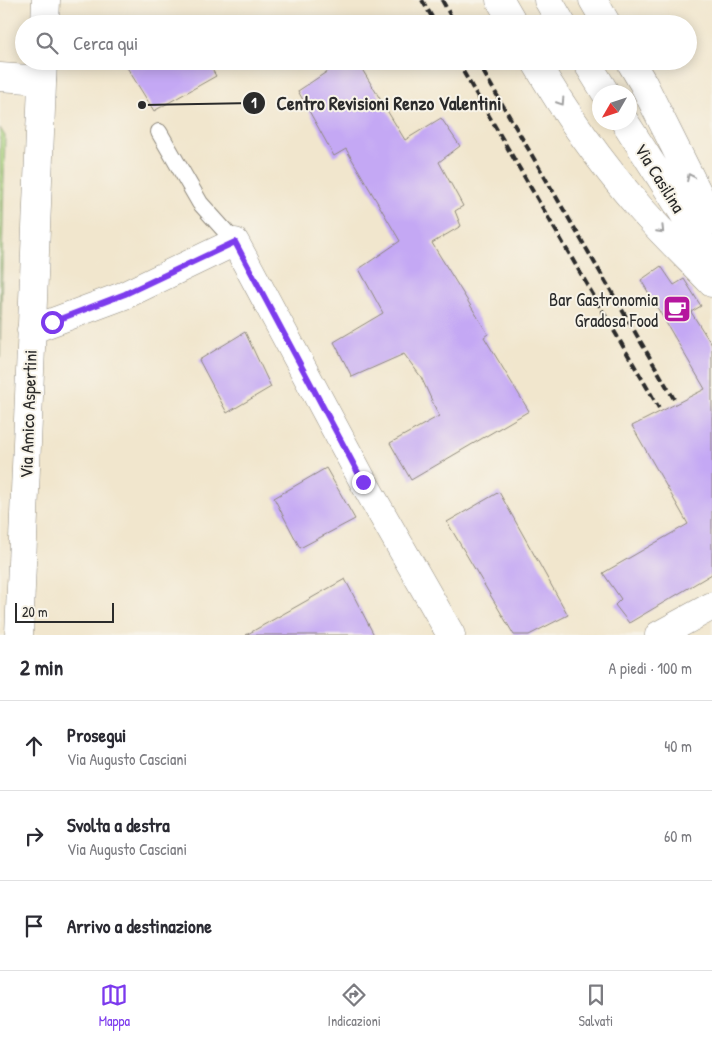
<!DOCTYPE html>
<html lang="it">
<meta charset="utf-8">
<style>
body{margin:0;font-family:"Patrick Hand",sans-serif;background:#f2f2f3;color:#2b2b33}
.compass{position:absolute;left:592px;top:85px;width:45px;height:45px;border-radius:50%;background:#fff;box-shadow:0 2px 12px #0003;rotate:231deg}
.scale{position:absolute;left:15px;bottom:12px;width:99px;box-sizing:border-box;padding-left:5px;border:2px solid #2b2b2b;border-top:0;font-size:14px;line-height:18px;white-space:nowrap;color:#2b2b2b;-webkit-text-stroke:4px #f7f3e8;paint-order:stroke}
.stop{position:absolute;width:15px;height:15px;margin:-11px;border:4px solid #7c3aed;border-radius:50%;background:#fff}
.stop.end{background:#7c3aed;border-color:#fff;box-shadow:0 1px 5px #0008}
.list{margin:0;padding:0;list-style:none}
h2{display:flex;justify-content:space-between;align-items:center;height:65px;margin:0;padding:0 20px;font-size:21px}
h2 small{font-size:16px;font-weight:400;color:#7c7c81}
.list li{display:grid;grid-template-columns:32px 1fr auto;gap:15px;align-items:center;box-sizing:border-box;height:90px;padding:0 20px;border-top:1px solid #e1e1e2}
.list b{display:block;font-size:19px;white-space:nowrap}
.list p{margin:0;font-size:16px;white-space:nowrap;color:#7c7c81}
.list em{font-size:16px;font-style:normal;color:#7c7c81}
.icon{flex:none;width:28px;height:28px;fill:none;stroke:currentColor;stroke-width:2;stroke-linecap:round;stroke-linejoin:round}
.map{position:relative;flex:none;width:712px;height:635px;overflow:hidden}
.search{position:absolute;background:#fff;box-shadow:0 2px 12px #0003;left:15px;right:15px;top:15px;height:55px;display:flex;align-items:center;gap:12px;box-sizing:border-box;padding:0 18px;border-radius:28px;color:#7c7c81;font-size:19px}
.sheet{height:335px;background:#fff}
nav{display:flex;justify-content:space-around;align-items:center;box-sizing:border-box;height:70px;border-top:1px solid #e1e1e2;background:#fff;font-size:14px;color:#7c7c81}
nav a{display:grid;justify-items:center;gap:2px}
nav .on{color:#7c3aed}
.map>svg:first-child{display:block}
.green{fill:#a8d27d;stroke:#6a7e54}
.building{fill:#c4a8f4}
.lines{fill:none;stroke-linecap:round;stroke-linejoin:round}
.lane-casing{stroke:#8e887c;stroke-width:18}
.street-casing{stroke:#8e887c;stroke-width:29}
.primary-casing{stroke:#8e887c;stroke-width:29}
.lane{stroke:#fff;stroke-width:16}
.street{stroke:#fff;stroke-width:28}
.primary{stroke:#fff;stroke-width:28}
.rail{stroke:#2b2b2b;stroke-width:4;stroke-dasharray:8 4;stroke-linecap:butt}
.oneway{stroke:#a0a0a0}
.route{stroke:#7c3aed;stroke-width:6}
.labels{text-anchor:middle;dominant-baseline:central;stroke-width:4;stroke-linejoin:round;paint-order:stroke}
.street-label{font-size:18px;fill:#2b2b2b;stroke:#f7f3e8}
.poi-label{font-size:18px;fill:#2b2b2b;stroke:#f7f3e8;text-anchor:end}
.leader{fill:none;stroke:#2b2b2b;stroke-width:2}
.callout-dot{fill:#2b2b2b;stroke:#f7f3e8;stroke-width:2}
.mark-label{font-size:15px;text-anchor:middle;font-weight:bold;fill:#fff}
.callout-label{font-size:19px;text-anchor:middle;font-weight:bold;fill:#2b2b2b;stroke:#f7f3e8;stroke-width:4;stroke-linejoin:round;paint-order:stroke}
</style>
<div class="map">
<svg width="712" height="635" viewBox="0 0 712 635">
<rect width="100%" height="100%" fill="#f7f3e8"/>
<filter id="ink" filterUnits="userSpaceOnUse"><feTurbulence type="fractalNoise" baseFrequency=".02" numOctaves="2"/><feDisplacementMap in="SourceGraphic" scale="10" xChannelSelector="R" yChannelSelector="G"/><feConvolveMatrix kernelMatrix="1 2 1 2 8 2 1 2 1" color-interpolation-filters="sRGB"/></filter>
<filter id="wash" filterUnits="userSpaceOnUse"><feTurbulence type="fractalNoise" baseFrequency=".0096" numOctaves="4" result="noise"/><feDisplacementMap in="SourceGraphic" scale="20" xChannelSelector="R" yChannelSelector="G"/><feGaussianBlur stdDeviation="1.12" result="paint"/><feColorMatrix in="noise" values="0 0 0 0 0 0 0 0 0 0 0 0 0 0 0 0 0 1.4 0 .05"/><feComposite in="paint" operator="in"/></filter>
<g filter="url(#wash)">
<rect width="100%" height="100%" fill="#f1e6cd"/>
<path class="green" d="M 0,128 L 5,136 L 0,357 Z"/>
<g id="blocks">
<path class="building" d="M 123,61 L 207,61 L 216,76 L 154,111 Z
M 343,61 L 357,61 L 405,140 L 441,118 L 460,146 L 439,162 L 463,206 L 455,211 L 461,226 L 432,243 L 488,334 L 484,337 L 529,411 L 411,480 L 390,443 L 439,416 L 421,377 L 404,354 L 352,377 L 334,342 L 383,313 L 359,269 L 400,241 L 346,149 L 334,156 L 298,91 Z
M 661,266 L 674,285 L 684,279 L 701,306 L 691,312 L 712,345 L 712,574 L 629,623 L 615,605 L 621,599 L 603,573 L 688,524 L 632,426 L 705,389 L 641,280 Z
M 245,332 L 271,387 L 227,413 L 199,360 Z
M 326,468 L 355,519 L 300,548 L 274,498 Z
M 499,492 L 568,615 L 529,635 L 514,635 L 447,522 Z
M 345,579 L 374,635 L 246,635 Z"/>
</g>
</g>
<g filter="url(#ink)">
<use href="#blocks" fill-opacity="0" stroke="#8e887c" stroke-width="1"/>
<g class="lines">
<defs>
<path id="lane" d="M 159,132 L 200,203 L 235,242"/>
<path id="street" d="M 45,24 L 46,0
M 31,330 L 125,295 L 235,242 L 363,481 L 451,635
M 19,635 L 43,61
M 659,635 L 712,606"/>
<path id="primary" d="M 500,0 L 514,24
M 548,0 L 562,24
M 593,0 L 607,24
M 535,61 C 565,113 601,163 640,208 C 663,234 688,258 712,283
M 586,61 L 605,92
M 630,61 L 643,83 L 712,221
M 0,77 L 42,80
M 625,122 L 712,258"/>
</defs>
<use href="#lane" class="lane-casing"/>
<use href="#street" class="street-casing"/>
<use href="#primary" class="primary-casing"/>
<use href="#lane" class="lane"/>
<use href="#street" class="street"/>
<use href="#primary" class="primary"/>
<path class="rail" d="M 422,0 L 436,24
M 442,0 L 455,24
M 457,61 L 659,408
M 477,61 L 674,399"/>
</g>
<defs><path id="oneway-chevron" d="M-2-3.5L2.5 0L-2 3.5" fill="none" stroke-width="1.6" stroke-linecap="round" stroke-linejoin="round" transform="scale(1.25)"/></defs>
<g class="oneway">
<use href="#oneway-chevron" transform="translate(561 102) rotate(57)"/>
<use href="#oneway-chevron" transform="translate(690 177) rotate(-116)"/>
<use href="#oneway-chevron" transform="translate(661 230) rotate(46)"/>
</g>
</g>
<g class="lines" filter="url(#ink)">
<path class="route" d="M 52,322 L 125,294 L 235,242 L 363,482"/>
</g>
<defs>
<symbol id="cafe-square" viewBox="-11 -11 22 22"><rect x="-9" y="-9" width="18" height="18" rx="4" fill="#b5179e" stroke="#f7f3e8"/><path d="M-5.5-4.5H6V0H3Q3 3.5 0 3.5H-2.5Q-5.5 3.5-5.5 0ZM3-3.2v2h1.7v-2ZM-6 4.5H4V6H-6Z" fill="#fff"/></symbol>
</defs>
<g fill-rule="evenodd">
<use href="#cafe-square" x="661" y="293" width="32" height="32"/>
</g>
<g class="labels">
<g class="street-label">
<text transform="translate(660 178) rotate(58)">Via Casilina</text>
<text transform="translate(28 414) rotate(-88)">Via Amico Aspertini</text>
</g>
<g class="poi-label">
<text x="658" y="299">Bar Gastronomia<tspan x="658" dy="21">Gradosa Food</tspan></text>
</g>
</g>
<path class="leader" d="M142 105L254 103"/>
<g class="callout-dot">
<circle cx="142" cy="105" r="5"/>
<circle cx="254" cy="103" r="12"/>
</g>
<g class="mark-label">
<text x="254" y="108">1</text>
</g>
<g class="callout-label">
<text x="389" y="110">Centro Revisioni Renzo Valentini</text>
</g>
</svg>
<svg class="compass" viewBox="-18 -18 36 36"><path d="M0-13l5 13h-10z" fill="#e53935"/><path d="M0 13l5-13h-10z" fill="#7c7c81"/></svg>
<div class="scale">20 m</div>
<div class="stop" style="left:52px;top:322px"></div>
<div class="stop end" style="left:363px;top:482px"></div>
<div class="search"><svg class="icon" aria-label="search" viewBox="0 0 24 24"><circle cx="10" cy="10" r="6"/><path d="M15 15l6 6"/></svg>Cerca qui</div>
</div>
<section class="sheet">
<h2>2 min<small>A piedi · 100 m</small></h2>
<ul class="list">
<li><svg class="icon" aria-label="ahead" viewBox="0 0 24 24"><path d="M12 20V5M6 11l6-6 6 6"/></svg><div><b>Prosegui</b><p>Via Augusto Casciani</p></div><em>40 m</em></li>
<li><svg class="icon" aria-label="right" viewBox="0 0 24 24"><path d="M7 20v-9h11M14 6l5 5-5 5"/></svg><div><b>Svolta a destra</b><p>Via Augusto Casciani</p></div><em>60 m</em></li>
<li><svg class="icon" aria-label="arrive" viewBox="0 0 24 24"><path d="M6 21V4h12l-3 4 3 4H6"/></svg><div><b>Arrivo a destinazione</b></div></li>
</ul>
</section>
<nav>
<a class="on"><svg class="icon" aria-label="map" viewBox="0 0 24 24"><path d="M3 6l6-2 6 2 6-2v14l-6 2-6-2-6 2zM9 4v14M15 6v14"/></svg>Mappa</a>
<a><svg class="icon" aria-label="directions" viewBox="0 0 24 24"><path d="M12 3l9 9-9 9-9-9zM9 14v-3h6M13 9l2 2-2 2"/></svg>Indicazioni</a>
<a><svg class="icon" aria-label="saved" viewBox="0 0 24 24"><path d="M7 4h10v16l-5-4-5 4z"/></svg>Salvati</a>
</nav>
